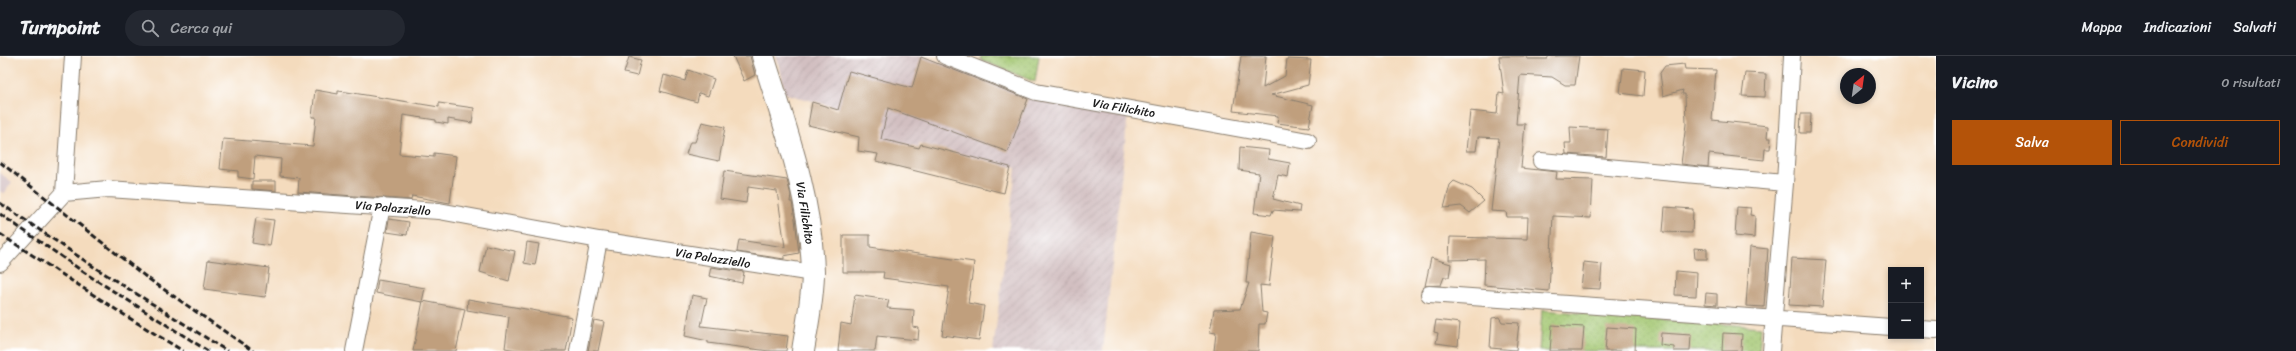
<!DOCTYPE html>
<html lang="it">
<meta charset="utf-8">
<style>
body{margin:0;font-family:Sriracha,sans-serif;background:#242831;color:#f1f3f6}
.controls{position:absolute;right:12px;bottom:12px;display:grid;overflow:hidden;border-radius:0px;box-shadow:0 2px 6px #0003}
.controls button{width:36px;height:36px;display:grid;place-items:center;padding:0;border:0;border-bottom:1px solid #363941;background:#171b24;color:#f1f3f6;font:20px sans-serif}
.compass{position:absolute;left:1840px;top:12px;width:36px;height:36px;border-radius:50%;background:#171b24;box-shadow:0 2px 6px #0003;rotate:29deg}
.list{margin:0;padding:0;list-style:none}
h2{display:flex;justify-content:space-between;align-items:center;height:52px;margin:0;padding:0 16px;font-size:17px}
h2 small{font-size:13px;font-weight:400;color:#9ea1a6}
.actions{display:flex;gap:8px;padding:12px 16px}
.actions a{flex:1;padding:9px 0;border:1px solid #b45309;border-radius:0px;text-align:center;font-size:14px;color:#b45309}
.actions .main{background:#b45309;color:#fff}
.icon{flex:none;width:22px;height:22px;fill:none;stroke:currentColor;stroke-width:2;stroke-linecap:round;stroke-linejoin:round}
.map{position:relative;flex:none;width:1936px;height:295px;overflow:hidden}
header{display:flex;align-items:center;gap:24px;box-sizing:border-box;height:56px;padding:0 20px;background:#171b24;border-bottom:1px solid #363941}
header strong{font-size:19px}
nav{display:flex;gap:22px;margin-inline-start:auto;font-size:14px}
.search{width:280px;height:36px;background:#242831;display:flex;align-items:center;gap:10px;box-sizing:border-box;padding:0 14px;border-radius:22px;color:#9ea1a6;font-size:15px}
main{display:flex}
aside{flex:1;background:#171b24}
.map>svg:first-child{display:block}
.industrial{fill:url(#industrial-furrows)}
.railway{fill:#d2bfc1}
.grass{fill:url(#grass-dots);stroke:#5f7146}
.building{fill:#c09f7d}
.lines{fill:none;stroke-linecap:round;stroke-linejoin:round}
.street-casing{stroke:#887c6c;stroke-width:18}
.secondary-casing{stroke:#887c6c;stroke-width:24}
.street{stroke:#fff;stroke-width:16}
.secondary{stroke:#fff;stroke-width:22}
.rail{stroke:#1c1c1c;stroke-width:3;stroke-dasharray:6 3;stroke-linecap:butt}
.labels{text-anchor:middle;dominant-baseline:central;stroke-width:3.5;stroke-linejoin:round;paint-order:stroke}
.street-label{font-size:12px;fill:#1c1c1c;stroke:#fff}
</style>
<header>
<strong>Turnpoint</strong>
<div class="search"><svg class="icon" aria-label="search" viewBox="0 0 24 24"><circle cx="10" cy="10" r="6"/><path d="M15 15l6 6"/></svg>Cerca qui</div>
<nav><a>Mappa</a><a>Indicazioni</a><a>Salvati</a></nav>
</header>
<main>
<div class="map">
<svg width="1936" height="295" viewBox="0 0 1936 295">
<defs>
<pattern id="industrial-furrows" width="10" height="10" patternUnits="userSpaceOnUse"><rect width="10" height="10" fill="#d2bfc1"/><path d="M-1 1l2-2M0 10L10 0M9 11l2-2" fill="none" stroke="#b4a4a5"/></pattern>
<pattern id="grass-dots" width="8" height="8" patternUnits="userSpaceOnUse"><rect width="8" height="8" fill="#a2c66f"/><path d="M2 2h.1M6 6h.1" fill="none" stroke="#8baa60" stroke-width="1.8" stroke-linecap="round"/></pattern>
</defs>
<rect width="100%" height="100%" fill="#fff"/>
<filter id="ink" filterUnits="userSpaceOnUse"><feTurbulence type="fractalNoise" baseFrequency=".025" numOctaves="2"/><feDisplacementMap in="SourceGraphic" scale="8" xChannelSelector="R" yChannelSelector="G"/><feConvolveMatrix kernelMatrix="1 2 1 2 8 2 1 2 1" color-interpolation-filters="sRGB"/></filter>
<filter id="wash" filterUnits="userSpaceOnUse"><feTurbulence type="fractalNoise" baseFrequency=".012" numOctaves="4" result="noise"/><feDisplacementMap in="SourceGraphic" scale="16" xChannelSelector="R" yChannelSelector="G"/><feGaussianBlur stdDeviation="0.9" result="paint"/><feColorMatrix in="noise" values="0 0 0 0 0 0 0 0 0 0 0 0 0 0 0 0 0 1.4 0 .05"/><feComposite in="paint" operator="in"/></filter>
<g filter="url(#wash)">
<rect width="100%" height="100%" fill="#f4dbbd"/>
<path class="industrial" d="M 776,0 L 923,0 L 1035,40 L 1128,58 L 1103,295 L 993,295 L 1016,112 L 919,87 L 919,91 L 882,83 L 886,65 L 783,37 L 782,20 Z"/>
<path class="railway" d="M 0,117 L 12,126 L 4,138 L 0,135 Z"/>
<path class="grass" d="M 981,0 L 1039,0 L 1035,26 L 981,4 Z
M 1542,254 L 1761,271 L 1759,295 L 1539,295 Z"/>
<g id="blocks">
<path class="building" d="M 733,0 L 750,0 L 755,19 L 744,25 Z
M 1241,0 L 1266,0 L 1263,32 L 1285,20 L 1287,3 L 1311,4 L 1308,29 L 1271,39 L 1313,49 L 1309,71 L 1277,67 L 1278,60 L 1233,55 Z
M 1499,0 L 1527,0 L 1527,3 L 1547,3 L 1549,0 L 1579,0 L 1575,29 L 1565,29 L 1552,21 L 1520,19 L 1516,68 L 1525,68 L 1521,112 L 1557,116 L 1556,123 L 1593,124 L 1591,162 L 1553,160 L 1549,235 L 1484,229 L 1485,203 L 1449,204 L 1450,181 L 1527,183 L 1528,161 L 1507,161 L 1506,156 L 1491,155 L 1499,82 L 1478,81 L 1476,95 L 1466,95 L 1470,55 L 1497,58 L 1499,37 L 1504,38 Z
M 629,1 L 641,4 L 637,20 L 624,17 Z
M 921,1 L 1028,43 L 1008,96 L 888,52 L 881,83 L 919,92 L 921,88 L 1010,111 L 1004,137 L 876,105 L 878,98 L 858,95 L 859,81 L 808,69 L 812,46 L 838,54 L 849,15 L 912,32 Z
M 1684,8 L 1685,13 L 1716,14 L 1712,64 L 1768,70 L 1767,82 L 1771,82 L 1770,93 L 1765,93 L 1764,104 L 1709,98 L 1708,111 L 1681,108 L 1686,68 L 1685,38 L 1682,38 L 1683,34 L 1663,40 L 1660,17 L 1665,10 Z
M 1623,12 L 1645,14 L 1643,40 L 1620,37 Z
M 688,14 L 714,23 L 708,40 L 699,37 L 697,46 L 660,35 L 664,19 L 685,25 Z
M 1745,17 L 1766,18 L 1765,41 L 1742,40 Z
M 315,34 L 338,38 L 338,35 L 347,36 L 439,51 L 439,47 L 474,52 L 472,67 L 448,63 L 448,68 L 436,66 L 436,64 L 403,59 L 399,98 L 434,101 L 434,97 L 456,100 L 450,147 L 412,140 L 411,144 L 298,136 L 299,122 L 280,120 L 281,103 L 255,100 L 253,123 L 238,121 L 238,115 L 220,113 L 223,83 L 313,90 L 316,61 L 312,61 Z
M 1801,58 L 1811,58 L 1810,77 L 1800,77 Z
M 702,66 L 725,71 L 719,105 L 686,98 L 690,86 L 695,86 Z
M 1570,71 L 1608,73 L 1606,101 L 1566,98 L 1565,87 L 1571,87 Z
M 1240,91 L 1269,94 L 1268,103 L 1290,107 L 1288,121 L 1278,119 L 1273,143 L 1300,150 L 1299,156 L 1273,154 L 1271,159 L 1254,157 L 1259,117 L 1239,114 Z
M 724,115 L 787,124 L 791,139 L 790,146 L 792,146 L 795,163 L 799,197 L 784,200 L 784,203 L 737,196 L 739,184 L 785,191 L 777,135 L 748,131 L 746,147 L 720,143 Z
M 252,125 L 276,125 L 276,135 L 252,133 Z
M 1454,125 L 1472,133 L 1484,145 L 1470,157 L 1461,150 L 1444,152 L 1450,129 Z
M 1665,151 L 1693,153 L 1692,177 L 1663,176 Z
M 1737,151 L 1751,152 L 1750,159 L 1755,160 L 1754,182 L 1735,180 Z
M 256,162 L 274,164 L 270,190 L 252,187 Z
M 389,163 L 409,166 L 407,179 L 387,176 Z
M 1251,176 L 1275,180 L 1269,230 L 1260,229 L 1262,256 L 1267,257 L 1265,268 L 1259,268 L 1258,295 L 1214,295 L 1216,277 L 1210,276 L 1214,254 L 1240,253 L 1249,227 L 1246,227 Z
M 843,179 L 870,179 L 870,191 L 974,206 L 968,247 L 984,250 L 979,284 L 942,279 L 949,231 L 883,222 L 884,216 L 843,216 Z
M 527,186 L 539,188 L 535,209 L 524,207 Z
M 486,189 L 515,195 L 509,225 L 480,216 Z
M 1750,191 L 1768,193 L 1764,251 L 1746,250 Z
M 1694,192 L 1707,193 L 1707,203 L 1695,203 Z
M 1431,202 L 1451,208 L 1449,221 L 1444,221 L 1441,229 L 1425,230 Z
M 1792,202 L 1826,204 L 1822,251 L 1789,249 Z
M 208,204 L 269,212 L 265,241 L 204,233 Z
M 1584,206 L 1602,208 L 1600,233 L 1581,232 Z
M 711,211 L 744,216 L 742,227 L 709,220 Z
M 1676,215 L 1697,217 L 1696,240 L 1675,239 Z
M 378,224 L 425,232 L 422,246 L 376,237 Z
M 1706,237 L 1717,238 L 1717,249 L 1705,248 Z
M 692,239 L 707,242 L 701,270 L 788,280 L 786,295 L 769,295 L 708,287 L 708,285 L 685,280 Z
M 855,239 L 889,244 L 887,252 L 914,254 L 913,271 L 919,272 L 918,284 L 877,280 L 875,295 L 838,295 L 841,267 L 851,269 Z
M 468,243 L 572,261 L 566,295 L 523,295 L 505,292 L 509,261 L 467,254 Z
M 423,245 L 465,253 L 456,295 L 413,295 Z
M 1499,261 L 1502,266 L 1519,267 L 1516,294 L 1490,292 L 1492,262 Z
M 594,264 L 604,266 L 598,295 L 588,295 Z
M 1436,264 L 1460,267 L 1458,290 L 1436,287 L 1438,277 L 1434,276 Z
M 1552,269 L 1584,271 L 1582,295 L 1550,295 Z
M 1607,271 L 1636,273 L 1635,295 L 1605,295 Z
M 1661,277 L 1691,279 L 1690,295 L 1674,295 L 1674,291 L 1660,289 Z
M 1723,277 L 1742,278 L 1741,295 L 1722,295 Z"/>
</g>
</g>
<g filter="url(#ink)">
<use href="#blocks" fill-opacity="0" stroke="#887c6c" stroke-width="1"/>
<g class="lines">
<defs>
<path id="street" d="M 945,0 L 1036,36 L 1308,85
M 1541,105 L 1785,127
M 64,137 L 73,0
M 0,207 L 64,137 L 108,133 L 439,155 L 599,184 L 813,217
M 1429,238 L 1891,271
M 1921,273 L 1936,274
M 354,295 L 382,150
M 578,295 L 599,184
M 1771,295 L 1785,127 L 1792,0"/>
<path id="secondary" d="M 763,0 C 785,71 811,141 813,216 C 813,242 807,269 803,295"/>
</defs>
<use href="#street" class="street-casing"/>
<use href="#secondary" class="secondary-casing"/>
<use href="#street" class="street"/>
<use href="#secondary" class="secondary"/>
<path class="rail" d="M 0,106 L 146,221 L 253,295
M 0,147 L 94,211 L 227,295
M 0,158 L 88,219 L 208,295
M 0,178 L 126,260 L 183,295"/>
</g>
</g>
<g class="labels">
<g class="street-label">
<text transform="translate(1124 52) rotate(10)">Via Filichito</text>
<text transform="translate(393 152) rotate(5)">Via Palazziello</text>
<text transform="translate(805 157) rotate(81)">Via Filichito</text>
<text transform="translate(713 202) rotate(9)">Via Palazziello</text>
</g>
</g>
</svg>
<div class="controls">
<button>+</button>
<button>−</button>
</div>
<svg class="compass" viewBox="-18 -18 36 36"><path d="M0-13l5 13h-10z" fill="#e53935"/><path d="M0 13l5-13h-10z" fill="#9ea1a6"/></svg>
</div>
<aside>
<h2>Vicino<small>0 risultati</small></h2>
<ul class="list">
</ul>
<div class="actions"><a class="main">Salva</a><a>Condividi</a></div>
</aside>
</main>
